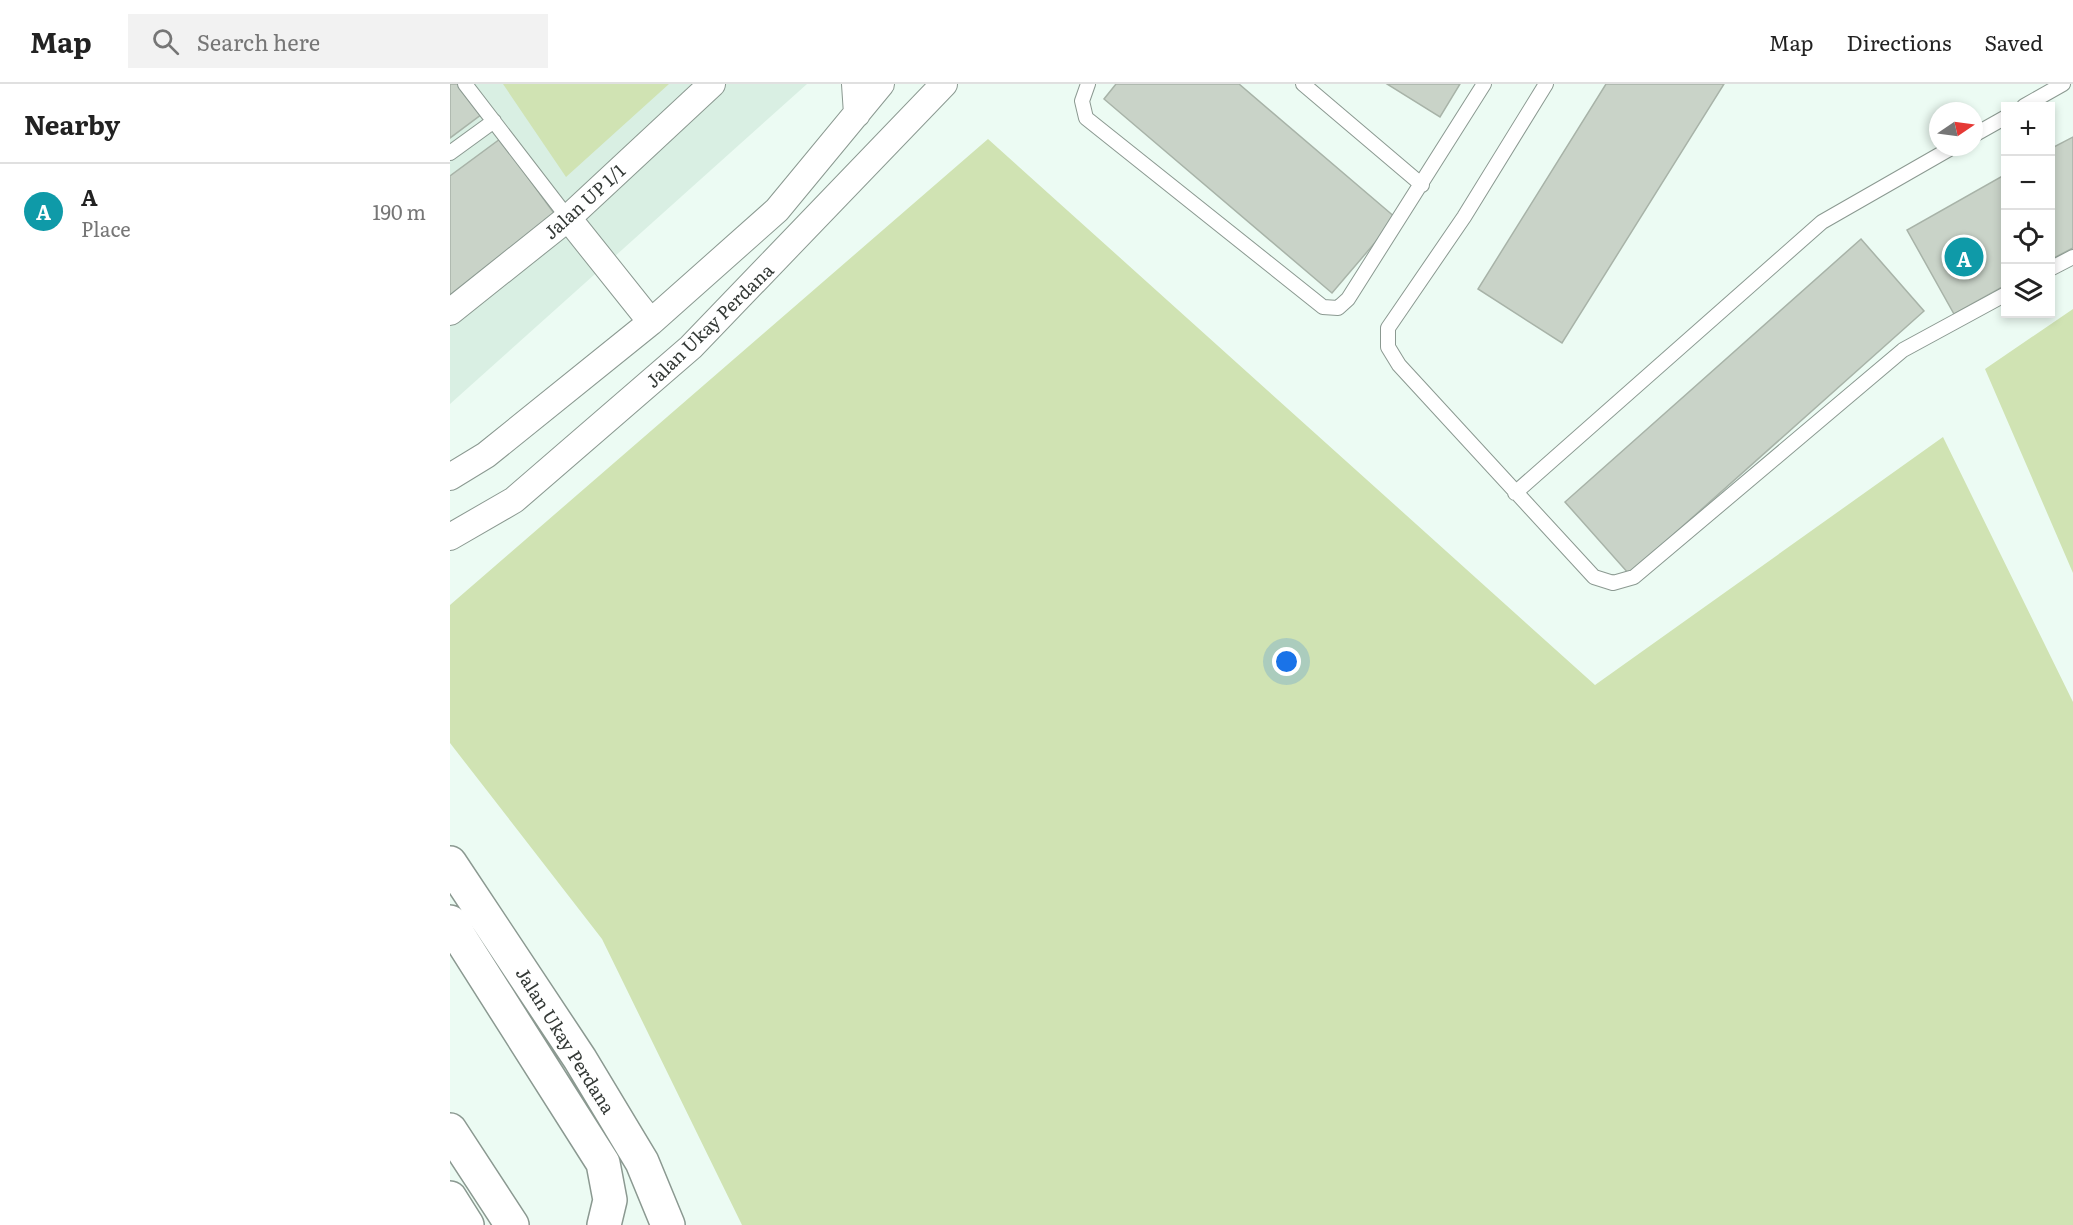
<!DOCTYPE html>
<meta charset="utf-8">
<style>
body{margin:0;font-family:Literata,serif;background:#f2f2f2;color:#222}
.controls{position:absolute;right:18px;top:18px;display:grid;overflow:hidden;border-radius:0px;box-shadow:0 3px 9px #0003}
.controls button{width:54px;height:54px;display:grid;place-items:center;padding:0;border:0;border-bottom:2px solid #e0e0e0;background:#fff;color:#222;font:30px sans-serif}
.compass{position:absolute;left:1479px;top:18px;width:54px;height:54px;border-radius:50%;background:#fff;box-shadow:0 3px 9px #0003;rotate:77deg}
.you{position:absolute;left:837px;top:578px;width:21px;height:21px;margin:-15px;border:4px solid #fff;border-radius:50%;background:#1a73e8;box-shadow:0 0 0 9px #1a73e833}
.badge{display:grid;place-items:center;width:39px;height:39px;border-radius:50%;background:#0f766e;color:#fff;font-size:20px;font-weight:700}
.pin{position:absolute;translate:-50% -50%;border:3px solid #fff;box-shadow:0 2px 6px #0006}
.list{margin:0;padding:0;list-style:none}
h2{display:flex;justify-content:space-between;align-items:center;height:78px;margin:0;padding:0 24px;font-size:26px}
h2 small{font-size:20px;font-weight:400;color:#767676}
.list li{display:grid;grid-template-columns:39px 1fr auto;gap:18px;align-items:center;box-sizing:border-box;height:96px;padding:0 24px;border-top:2px solid #e0e0e0}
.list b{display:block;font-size:22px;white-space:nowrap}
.list p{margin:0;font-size:20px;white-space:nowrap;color:#767676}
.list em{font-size:20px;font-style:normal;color:#767676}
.icon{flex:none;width:33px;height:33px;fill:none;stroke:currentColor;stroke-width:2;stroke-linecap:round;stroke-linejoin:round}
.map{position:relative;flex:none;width:1623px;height:1141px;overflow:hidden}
header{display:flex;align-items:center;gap:36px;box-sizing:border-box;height:84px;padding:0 30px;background:#fff;border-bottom:2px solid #e0e0e0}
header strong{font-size:28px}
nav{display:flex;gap:33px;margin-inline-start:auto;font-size:21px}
.search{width:420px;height:54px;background:#f2f2f2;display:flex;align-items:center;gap:15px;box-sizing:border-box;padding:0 21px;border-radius:0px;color:#767676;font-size:22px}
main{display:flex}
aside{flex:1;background:#fff}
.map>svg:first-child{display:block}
.built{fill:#d9efe3}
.green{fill:#d0e3b3}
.building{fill:#c9d3c8;stroke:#a8b3a8;stroke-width:1.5}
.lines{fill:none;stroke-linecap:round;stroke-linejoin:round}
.lane-casing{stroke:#8b9991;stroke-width:16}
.street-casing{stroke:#8b9991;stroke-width:28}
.secondary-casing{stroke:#8b9991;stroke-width:36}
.lane{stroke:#fff;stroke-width:14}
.street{stroke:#fff;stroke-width:26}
.secondary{stroke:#fff;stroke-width:33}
.labels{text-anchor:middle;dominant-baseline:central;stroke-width:6;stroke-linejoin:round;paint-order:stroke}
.street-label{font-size:18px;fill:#343936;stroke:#fff}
</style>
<header>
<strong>Map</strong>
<div class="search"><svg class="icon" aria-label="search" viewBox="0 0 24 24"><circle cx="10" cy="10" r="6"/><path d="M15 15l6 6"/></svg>Search here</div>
<nav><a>Map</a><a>Directions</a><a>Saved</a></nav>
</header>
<main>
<aside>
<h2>Nearby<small></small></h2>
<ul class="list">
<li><span class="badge" style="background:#0f9aa8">A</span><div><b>A</b><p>Place</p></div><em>190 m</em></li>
</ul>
</aside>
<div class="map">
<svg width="1623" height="1141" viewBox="0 0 1623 1141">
<rect width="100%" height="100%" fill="#ecfbf3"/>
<path class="built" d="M 0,0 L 357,0 L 0,320 Z"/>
<path class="green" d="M 53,0 L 219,0 L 116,93 Z
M 538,55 L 1145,601 L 1493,353 L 1623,618 L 1623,1141 L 292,1141 L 152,855 L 0,659 L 0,521 Z
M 1623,225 L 1623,489 L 1535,285 Z"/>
<path class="building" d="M 0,0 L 10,0 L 32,30 L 0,54 Z
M 666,0 L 789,0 L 946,134 L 882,209 L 654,15 Z
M 937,0 L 1010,0 L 990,33 Z
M 1156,0 L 1274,0 L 1112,259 L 1028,205 Z
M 1623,53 L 1623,164 L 1600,176 L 1600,65 Z
M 50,55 L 106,132 L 0,213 L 0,92 Z
M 1556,90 L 1556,201 L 1504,230 L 1457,146 Z
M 1411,155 L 1474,227 L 1179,490 L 1115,418 Z"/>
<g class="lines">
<defs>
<path id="lane" d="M 15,0 L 118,134
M 638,0 L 632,17 L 636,34 L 873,223 L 888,224 L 898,215 L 1034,0
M 853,0 L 972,101
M 1096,0 L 1014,133 L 938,244 L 938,263 L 949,281 L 1144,493 L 1163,499 L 1184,493 L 1453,266 L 1556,210
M 1574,22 L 1613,0
M 1524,51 L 1556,33
M 0,69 L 44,37
M 1600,185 L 1623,173
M 1065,409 L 1372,138 L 1503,63"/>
<path id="street" d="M 405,0 L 407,30
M 118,134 L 201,238
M 0,228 L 118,134 L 262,0
M 0,393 L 36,371 L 201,238 L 327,126 L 431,0
M 0,453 L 64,416 L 241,263 L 494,0"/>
<path id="secondary" d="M 0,779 L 130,975 L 192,1078 L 218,1141
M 0,838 L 153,1079 L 160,1116 L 154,1141
M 0,1046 L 62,1141
M 0,1114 L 17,1141"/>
</defs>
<use href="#lane" class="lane-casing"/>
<use href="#street" class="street-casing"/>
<use href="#secondary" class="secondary-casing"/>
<use href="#lane" class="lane"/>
<use href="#street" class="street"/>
<use href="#secondary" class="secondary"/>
</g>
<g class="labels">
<g class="street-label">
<text transform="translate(134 117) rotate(-42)">Jalan UP 1/1</text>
<text transform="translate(259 241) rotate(-44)">Jalan Ukay Perdana</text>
<text transform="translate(116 956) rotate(58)">Jalan Ukay Perdana</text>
</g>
</g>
</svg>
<div class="controls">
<button>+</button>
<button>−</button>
<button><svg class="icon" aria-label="locate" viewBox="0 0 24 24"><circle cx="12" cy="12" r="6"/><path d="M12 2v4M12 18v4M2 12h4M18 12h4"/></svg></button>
<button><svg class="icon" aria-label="layers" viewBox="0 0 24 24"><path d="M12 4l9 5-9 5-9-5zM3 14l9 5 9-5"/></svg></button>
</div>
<svg class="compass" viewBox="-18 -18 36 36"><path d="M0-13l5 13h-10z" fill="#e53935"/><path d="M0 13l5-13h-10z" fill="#767676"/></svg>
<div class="you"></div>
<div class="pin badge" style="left:1514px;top:173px;background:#0f9aa8">A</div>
</div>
</main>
